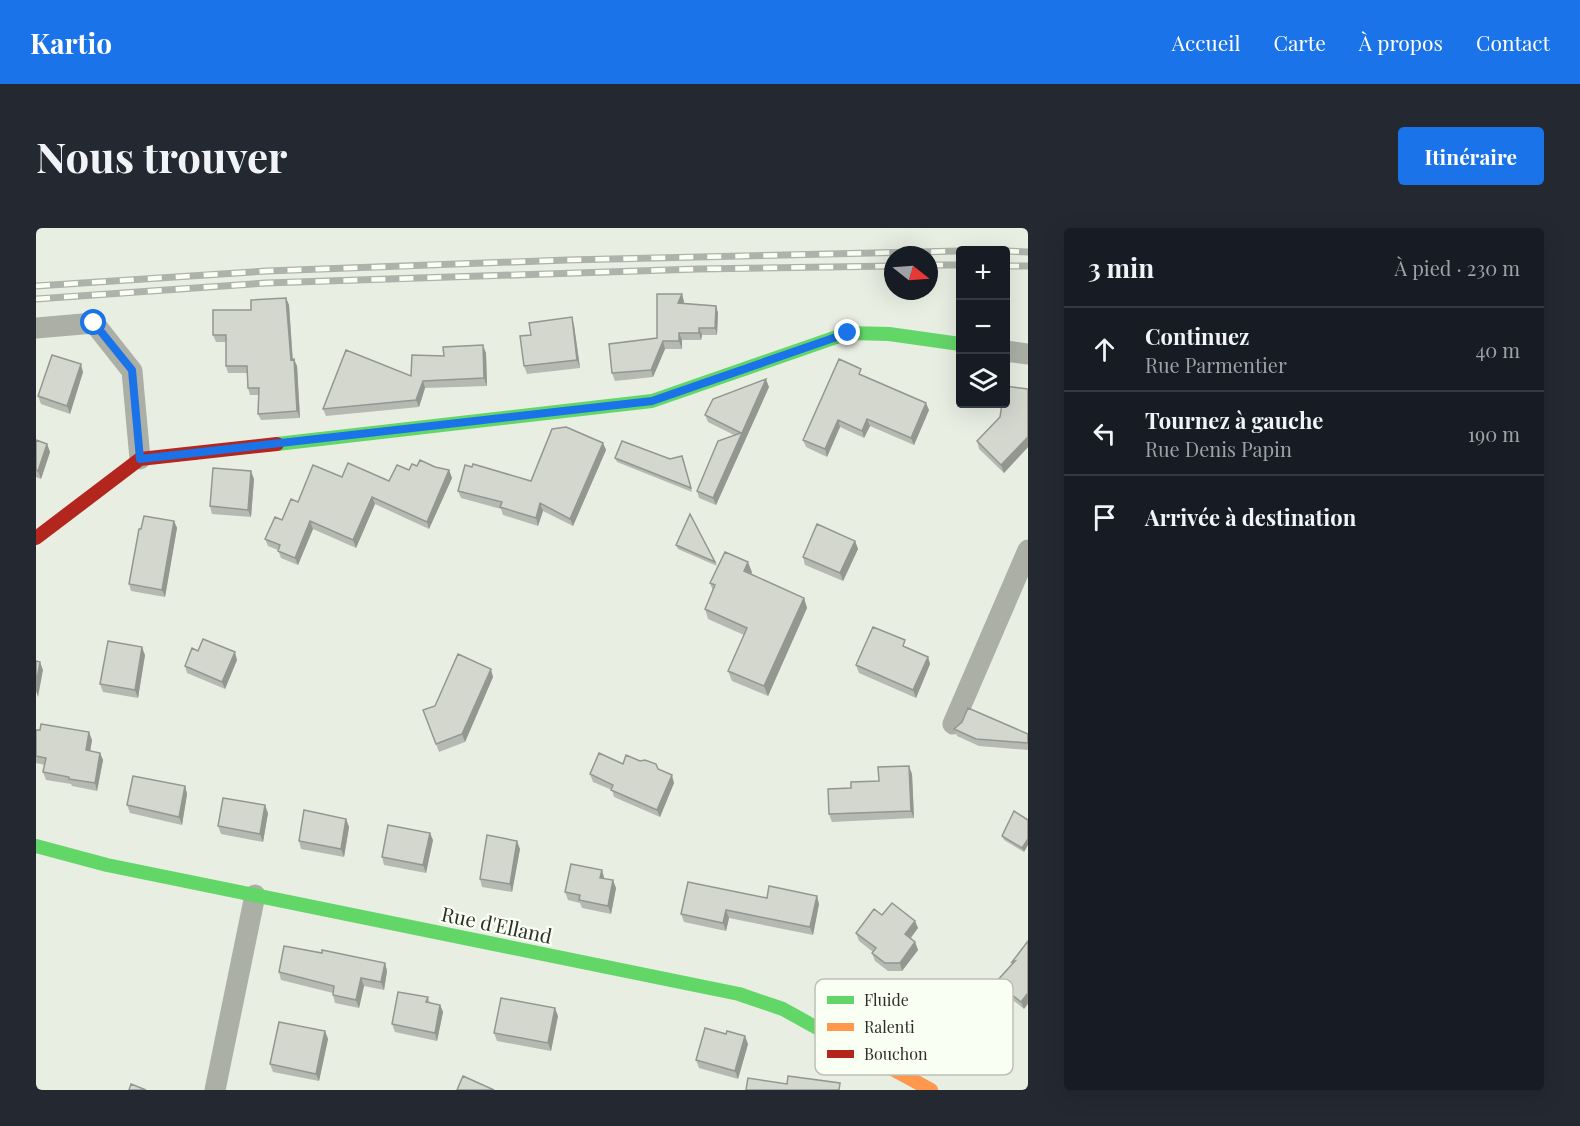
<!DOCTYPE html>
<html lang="fr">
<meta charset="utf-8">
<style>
body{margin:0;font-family:"Playfair Display",serif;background:#242831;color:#f1f3f6}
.controls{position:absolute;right:18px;top:18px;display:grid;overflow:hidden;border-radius:6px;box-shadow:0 6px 24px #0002}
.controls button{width:54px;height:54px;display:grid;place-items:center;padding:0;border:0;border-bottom:2px solid #363941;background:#171b24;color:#f1f3f6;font:30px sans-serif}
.compass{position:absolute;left:848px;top:18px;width:54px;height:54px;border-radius:50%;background:#171b24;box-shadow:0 6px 24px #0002;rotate:107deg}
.stop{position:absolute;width:18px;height:18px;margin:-14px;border:4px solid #1a73e8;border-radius:50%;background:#fff}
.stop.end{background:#1a73e8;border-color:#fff;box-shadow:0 2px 6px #0008}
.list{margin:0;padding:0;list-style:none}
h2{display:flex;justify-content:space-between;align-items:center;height:78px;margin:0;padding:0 24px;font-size:26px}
h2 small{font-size:20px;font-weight:400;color:#9ea1a6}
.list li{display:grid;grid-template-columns:39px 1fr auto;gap:18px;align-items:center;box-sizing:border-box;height:84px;padding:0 24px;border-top:2px solid #363941}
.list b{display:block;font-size:22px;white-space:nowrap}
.list p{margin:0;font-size:20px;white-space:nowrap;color:#9ea1a6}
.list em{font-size:20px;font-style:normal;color:#9ea1a6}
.icon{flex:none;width:33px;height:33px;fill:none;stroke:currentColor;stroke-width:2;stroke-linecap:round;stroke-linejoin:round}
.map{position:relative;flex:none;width:992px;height:862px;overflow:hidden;border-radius:6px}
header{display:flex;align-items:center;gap:36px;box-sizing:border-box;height:84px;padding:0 30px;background:#1a73e8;color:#fff}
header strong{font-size:28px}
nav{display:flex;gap:33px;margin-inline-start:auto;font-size:21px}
.intro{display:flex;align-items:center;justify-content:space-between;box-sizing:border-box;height:144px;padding:0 36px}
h1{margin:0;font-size:42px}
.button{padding:15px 27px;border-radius:6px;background:#1a73e8;color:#fff;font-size:21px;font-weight:700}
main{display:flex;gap:36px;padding:0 36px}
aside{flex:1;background:#171b24;border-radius:6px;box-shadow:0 6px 24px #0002}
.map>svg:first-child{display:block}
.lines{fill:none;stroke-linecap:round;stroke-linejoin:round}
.street{stroke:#abafa5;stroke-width:21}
.fast{stroke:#63d668;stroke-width:14}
.slow{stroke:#ff974d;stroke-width:14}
.jam{stroke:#b3261e;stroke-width:14}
.rail-casing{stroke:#afb2aa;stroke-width:7}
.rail{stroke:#f9fff2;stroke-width:4.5;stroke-dasharray:14;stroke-linecap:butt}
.wall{fill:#b5b9b1}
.shaded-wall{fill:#949690}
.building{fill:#d3d7ce;stroke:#949690;stroke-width:1.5}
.route{stroke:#1a73e8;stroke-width:8}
.labels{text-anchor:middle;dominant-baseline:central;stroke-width:4.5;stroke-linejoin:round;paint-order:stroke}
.street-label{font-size:20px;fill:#2c2f27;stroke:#f9fff2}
.key{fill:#f9fff2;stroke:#bcc1b5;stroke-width:1.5}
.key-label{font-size:16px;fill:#2c2f27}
</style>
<header>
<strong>Kartio</strong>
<nav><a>Accueil</a><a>Carte</a><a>À propos</a><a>Contact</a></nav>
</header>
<div class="intro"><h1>Nous trouver</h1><a class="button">Itinéraire</a></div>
<main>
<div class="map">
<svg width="992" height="862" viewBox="0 0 992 862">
<rect width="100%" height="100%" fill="#e9eee3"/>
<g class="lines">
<path class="street" d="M 0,100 L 58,95 L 96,143 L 104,231
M 969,123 L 992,126
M 917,496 L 992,322
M 179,862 L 219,667"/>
<path class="fast" d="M 241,216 L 616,173 L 812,105 L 853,106 L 924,116
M 0,618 L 71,637 L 703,766 L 747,781 L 790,805"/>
<path class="slow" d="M 790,805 L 895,862"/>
<path class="jam" d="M 0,310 L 104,231 L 241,216"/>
<defs>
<path id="rail" d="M 969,23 L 992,24
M 893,37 L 924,37
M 969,38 L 992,38
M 0,58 L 231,43 L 531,32 L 924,23
M 0,71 L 230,55 L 662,41 L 857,38"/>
</defs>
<use href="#rail" class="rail-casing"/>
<use href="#rail" class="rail"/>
</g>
<path class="wall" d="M 646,66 L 648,74 L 647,76 L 680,78 L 682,85 L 681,107 L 666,107 L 665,112 L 646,112 L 646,121 L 629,121 L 617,149 L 579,153 L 576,145 L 621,110 Z
M 250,70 L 253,77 L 257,132 L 261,138 L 264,190 L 225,192 L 222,186 L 223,167 L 214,167 L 212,160 L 211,145 L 192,145 L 190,138 L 190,114 L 180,114 L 177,107 L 215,82 Z
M 538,97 L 544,140 L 491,146 L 488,138 L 495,107 Z
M 450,125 L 451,158 L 389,160 L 383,179 L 290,188 L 287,181 L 375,148 L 408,128 Z
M 47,144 L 34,186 L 5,176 L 2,168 Z
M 827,148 L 893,182 L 878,217 L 834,198 L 828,210 L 804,199 L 791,229 L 770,219 L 767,212 Z
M 733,159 L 680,277 L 663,270 L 661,263 L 698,207 L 672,194 L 669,187 Z
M 992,161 L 992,219 L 968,245 L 943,221 L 941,213 Z
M 0,212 L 11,216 L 14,224 L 5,251 L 0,249 Z
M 567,215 L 570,222 L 537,298 L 507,283 L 502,298 L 467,287 L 465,281 L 425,270 L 422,263 L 495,253 Z
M 646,228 L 656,264 L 581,234 L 579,230 L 634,231 Z
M 381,238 L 399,239 L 413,242 L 416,250 L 393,301 L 339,276 L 320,320 L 277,301 L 262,337 L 245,330 L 242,322 L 232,318 L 229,311 L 262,274 L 306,249 L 353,253 Z
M 218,251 L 215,289 L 176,286 L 174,278 Z
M 138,293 L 141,300 L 129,369 L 95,363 L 93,356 Z
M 819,313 L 822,321 L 807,353 L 769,337 L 767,329 Z
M 640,317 L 679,334 L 681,338 L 642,321 Z
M 716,344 L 715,346 L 768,370 L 771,380 L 732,468 L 696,453 L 692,443 L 708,407 L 672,391 L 669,381 L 677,363 L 674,355 Z
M 872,420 L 892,429 L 894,436 L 880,470 L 823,445 L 820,437 Z
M 162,423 L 201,432 L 189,461 L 151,445 L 149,438 Z
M 109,427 L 102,470 L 67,464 L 64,456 Z
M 457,449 L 429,514 L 403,524 L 387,482 L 399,478 Z
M 926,494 L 992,506 L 992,522 L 943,518 L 921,508 L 918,501 Z
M 0,502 L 56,512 L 54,523 L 64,525 L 67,532 L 61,563 L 36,558 L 35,556 L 10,552 L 7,544 L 9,537 L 0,535 Z
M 587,536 L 622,541 L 638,555 L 624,589 L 578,569 L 576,562 L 557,554 L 554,546 Z
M 876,546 L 878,590 L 796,594 L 793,586 L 815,560 Z
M 149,558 L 151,566 L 146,597 L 94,585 L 91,577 Z
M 978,583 L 988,624 L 968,612 L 966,608 Z
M 232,585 L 227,614 L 185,606 L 182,598 Z
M 310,591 L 313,599 L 308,629 L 265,621 L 263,613 Z
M 397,612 L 390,645 L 348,637 L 346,629 Z
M 484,621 L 476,664 L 446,659 L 444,651 Z
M 568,649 L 568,650 L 580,660 L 575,686 L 546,680 L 544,675 L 532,672 L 529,664 Z
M 731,670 L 783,676 L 777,707 L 693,690 L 690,703 L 648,694 L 645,686 Z
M 846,687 L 879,693 L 882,700 L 875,710 L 879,714 L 882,722 L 866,743 L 852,743 L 839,733 L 836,725 L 837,724 L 823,713 L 820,705 Z
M 992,713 L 988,781 L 963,761 L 960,754 L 977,736 L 976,734 Z
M 286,725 L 349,735 L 351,743 L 348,762 L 328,758 L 323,780 L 299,775 L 297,767 L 297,765 L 245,752 L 243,744 Z
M 392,769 L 394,775 L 404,777 L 407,784 L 401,813 L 359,804 L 356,796 Z
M 887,783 L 945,789 L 948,797 L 926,825 L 893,799 L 890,792 L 891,791 Z
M 522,788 L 515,823 L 461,813 L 458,805 Z
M 289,803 L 292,811 L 283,853 L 237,844 L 234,836 Z
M 712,816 L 702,851 L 663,840 L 660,832 Z"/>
<path class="shaded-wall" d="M 646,66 L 648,74 L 645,83 L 642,75 Z
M 250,70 L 253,77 L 257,139 L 255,132 Z
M 680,78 L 682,85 L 681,107 L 679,100 Z
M 536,89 L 538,97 L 544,140 L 541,132 Z
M 663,100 L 666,107 L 665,112 L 663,105 Z
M 643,105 L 646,112 L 646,121 L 643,113 Z
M 627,113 L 629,121 L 617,149 L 615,142 Z
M 447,117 L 450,125 L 451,158 L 448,150 Z
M 258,131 L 261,138 L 264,190 L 261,183 Z
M 45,136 L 47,144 L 34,186 L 31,178 Z
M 730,151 L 733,159 L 680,277 L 677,270 Z
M 387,153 L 389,160 L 383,179 L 380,172 Z
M 890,175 L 893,182 L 878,217 L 875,210 Z
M 831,191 L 834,198 L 828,210 L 826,203 Z
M 802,192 L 804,199 L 791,229 L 789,221 Z
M 992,209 L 992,219 L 968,245 L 965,237 Z
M 567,215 L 570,222 L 537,298 L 534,291 Z
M 11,216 L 14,224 L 5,251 L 2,243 Z
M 413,242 L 416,250 L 393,301 L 391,294 Z
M 215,243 L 218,251 L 215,289 L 212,282 Z
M 336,269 L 339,276 L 320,320 L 317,312 Z
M 504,275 L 507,283 L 502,298 L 500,290 Z
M 138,293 L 141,300 L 129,369 L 126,362 Z
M 274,293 L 277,301 L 262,337 L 259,330 Z
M 819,313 L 822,321 L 807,353 L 804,345 Z
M 712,334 L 716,344 L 712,353 L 708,343 Z
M 768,370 L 771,380 L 732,468 L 728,458 Z
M 106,419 L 109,427 L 102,470 L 99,462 Z
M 199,424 L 201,432 L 189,461 L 186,454 Z
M 892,429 L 894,436 L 880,470 L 877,462 Z
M 4,434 L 7,442 L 2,469 L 0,463 L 0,457 Z
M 455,441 L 457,449 L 429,514 L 426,506 Z
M 53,504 L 56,512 L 53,530 L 50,522 Z
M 64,525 L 67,532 L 61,563 L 59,555 Z
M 873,538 L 876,546 L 878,590 L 875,583 Z
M 636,547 L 638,555 L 624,589 L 621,582 Z
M 149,558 L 151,566 L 146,597 L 143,589 Z
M 229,577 L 232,585 L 227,614 L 224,606 Z
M 310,591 L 313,599 L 308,629 L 305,621 Z
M 394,605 L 397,612 L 390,645 L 387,637 Z
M 992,611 L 992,617 L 988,624 L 986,620 Z
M 481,613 L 484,621 L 476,664 L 474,656 Z
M 566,642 L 568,649 L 567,657 L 564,650 Z
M 577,652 L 580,660 L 575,686 L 572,678 Z
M 781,668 L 783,676 L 777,707 L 774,699 Z
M 690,682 L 693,690 L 690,703 L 687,695 Z
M 879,693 L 882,700 L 872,713 L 869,706 Z
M 879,714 L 882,722 L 866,743 L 864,735 Z
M 349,735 L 351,743 L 348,762 L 345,754 Z
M 325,750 L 328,758 L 323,780 L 320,772 Z
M 992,765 L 992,776 L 988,781 L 985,774 Z
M 404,777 L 407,784 L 401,813 L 399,805 Z
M 519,780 L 522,788 L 515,823 L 512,815 Z
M 945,789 L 948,797 L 926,825 L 923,818 Z
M 289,803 L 292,811 L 283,853 L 280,846 Z
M 709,808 L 712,816 L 702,851 L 699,843 Z"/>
<path class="building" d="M 621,66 L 646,66 L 642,75 L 680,78 L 679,100 L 663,100 L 663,105 L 643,105 L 643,113 L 627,113 L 615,142 L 576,145 L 573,116 L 621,110 Z
M 250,70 L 255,132 L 258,131 L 261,183 L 222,186 L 223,160 L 212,160 L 211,138 L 190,138 L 190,107 L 177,107 L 177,82 L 215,82 L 215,72 Z
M 536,89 L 541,132 L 488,138 L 484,108 L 495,107 L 493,95 Z
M 447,117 L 448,150 L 387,153 L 380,172 L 287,181 L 310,122 L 375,148 L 376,127 L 408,128 L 407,119 Z
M 16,127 L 45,136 L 31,178 L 2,168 Z
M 803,131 L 825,141 L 823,146 L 890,175 L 875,210 L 831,191 L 826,203 L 802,192 L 789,221 L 767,212 Z
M 730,151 L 677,270 L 661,263 L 682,213 L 705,205 L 669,187 L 677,171 Z
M 969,158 L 992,161 L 992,209 L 965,237 L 941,213 L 964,189 L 966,176 L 969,176 Z
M 530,199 L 567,215 L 534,291 L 504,275 L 500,290 L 464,279 L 466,274 L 422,263 L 429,237 L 436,239 L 437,236 L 495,253 L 516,201 Z
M 0,212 L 11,216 L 2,243 L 0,242 Z
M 586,213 L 634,231 L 646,228 L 655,260 L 579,230 Z
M 384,232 L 399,239 L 413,242 L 391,294 L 336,269 L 317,312 L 274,293 L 259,330 L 242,323 L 244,317 L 229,311 L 239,289 L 246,292 L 255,271 L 262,274 L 277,237 L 306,249 L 312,235 L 353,253 L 361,237 L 373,242 L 376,236 L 381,238 Z
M 177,240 L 215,243 L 212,282 L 174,278 Z
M 654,286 L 679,334 L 640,317 Z
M 108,288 L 138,293 L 126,362 L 93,356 L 103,301 L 105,301 Z
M 781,296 L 819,313 L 804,345 L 767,329 Z
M 689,324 L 712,334 L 708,343 L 768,370 L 728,458 L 692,443 L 711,400 L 669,381 L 679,357 L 674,355 Z
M 837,399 L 869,412 L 867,418 L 892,429 L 877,462 L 820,437 Z
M 167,411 L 199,424 L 186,454 L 149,438 L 156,420 L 162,423 Z
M 72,413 L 106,419 L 99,462 L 64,456 Z
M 422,426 L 455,441 L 426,506 L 400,516 L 387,482 L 399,478 Z
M 0,433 L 4,434 L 0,457 Z
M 932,480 L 992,506 L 992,515 L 940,511 L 918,501 L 926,494 Z
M 5,496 L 53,504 L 50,522 L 64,525 L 59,555 L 33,551 L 33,549 L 7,544 L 10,530 L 0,528 L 0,502 L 4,502 Z
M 563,525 L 587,536 L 590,527 L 604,533 L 609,532 L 620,536 L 622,541 L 636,547 L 621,582 L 575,562 L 577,557 L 554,546 Z
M 873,538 L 875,583 L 793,586 L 792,561 L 815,560 L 815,554 L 843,553 L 842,539 Z
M 97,548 L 149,558 L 143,589 L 91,577 Z
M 187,570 L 229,577 L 224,606 L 182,598 Z
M 268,582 L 310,591 L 305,621 L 263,613 Z
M 978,583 L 992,592 L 992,611 L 986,620 L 966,608 Z
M 352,597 L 394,605 L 387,637 L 346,629 Z
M 451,607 L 481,613 L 474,656 L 444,651 Z
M 535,636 L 566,642 L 564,650 L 577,652 L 572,678 L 543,672 L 544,667 L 529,664 Z
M 652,654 L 731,670 L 733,658 L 781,668 L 774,699 L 690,682 L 687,695 L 645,686 Z
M 856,675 L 879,693 L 869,706 L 879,714 L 864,735 L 849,735 L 836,725 L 840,720 L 820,705 L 838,681 L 846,687 Z
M 992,713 L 992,765 L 985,774 L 960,754 L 979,733 L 976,734 Z
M 248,718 L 286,725 L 286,722 L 349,735 L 345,754 L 325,750 L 320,772 L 297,767 L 298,758 L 243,744 Z
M 362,764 L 392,769 L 390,774 L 404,777 L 399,805 L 356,796 Z
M 465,770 L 519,780 L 512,815 L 458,805 Z
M 243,794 L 289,803 L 280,846 L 234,836 Z
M 669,800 L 690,806 L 691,803 L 709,808 L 699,843 L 660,832 Z
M 427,848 L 458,862 L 421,862 Z
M 752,848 L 804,855 L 803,862 L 710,862 L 712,850 L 751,856 Z
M 95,856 L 110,862 L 93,862 Z"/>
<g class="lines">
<path class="route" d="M 58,95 L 96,142 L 104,231 L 616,173 L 812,105"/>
</g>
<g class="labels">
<g class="street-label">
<text transform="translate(461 696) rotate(12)">Rue d'Elland</text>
</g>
</g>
<rect x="779" y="751" width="198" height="96" rx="9" class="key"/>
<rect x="791" y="768" width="27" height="8" fill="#63d668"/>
<rect x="791" y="795" width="27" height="8" fill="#ff974d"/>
<rect x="791" y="822" width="27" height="8" fill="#b3261e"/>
<g class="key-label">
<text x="828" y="778">Fluide</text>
<text x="828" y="805">Ralenti</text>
<text x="828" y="832">Bouchon</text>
</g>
</svg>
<div class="controls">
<button>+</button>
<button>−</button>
<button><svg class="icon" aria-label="layers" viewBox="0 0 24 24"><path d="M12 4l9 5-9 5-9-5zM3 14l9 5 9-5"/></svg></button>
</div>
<svg class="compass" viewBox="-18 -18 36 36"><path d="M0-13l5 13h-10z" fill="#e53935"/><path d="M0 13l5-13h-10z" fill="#9ea1a6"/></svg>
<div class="stop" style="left:58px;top:95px"></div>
<div class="stop end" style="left:812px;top:105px"></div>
</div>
<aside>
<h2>3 min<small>À pied · 230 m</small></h2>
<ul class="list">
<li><svg class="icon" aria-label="ahead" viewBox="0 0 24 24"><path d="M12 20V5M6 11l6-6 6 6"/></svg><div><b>Continuez</b><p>Rue Parmentier</p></div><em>40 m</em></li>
<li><svg class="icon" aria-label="left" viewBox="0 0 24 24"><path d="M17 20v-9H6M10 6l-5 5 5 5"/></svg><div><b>Tournez à gauche</b><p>Rue Denis Papin</p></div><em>190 m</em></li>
<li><svg class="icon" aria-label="arrive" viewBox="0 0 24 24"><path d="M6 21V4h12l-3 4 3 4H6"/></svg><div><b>Arrivée à destination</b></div></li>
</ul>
</aside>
</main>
